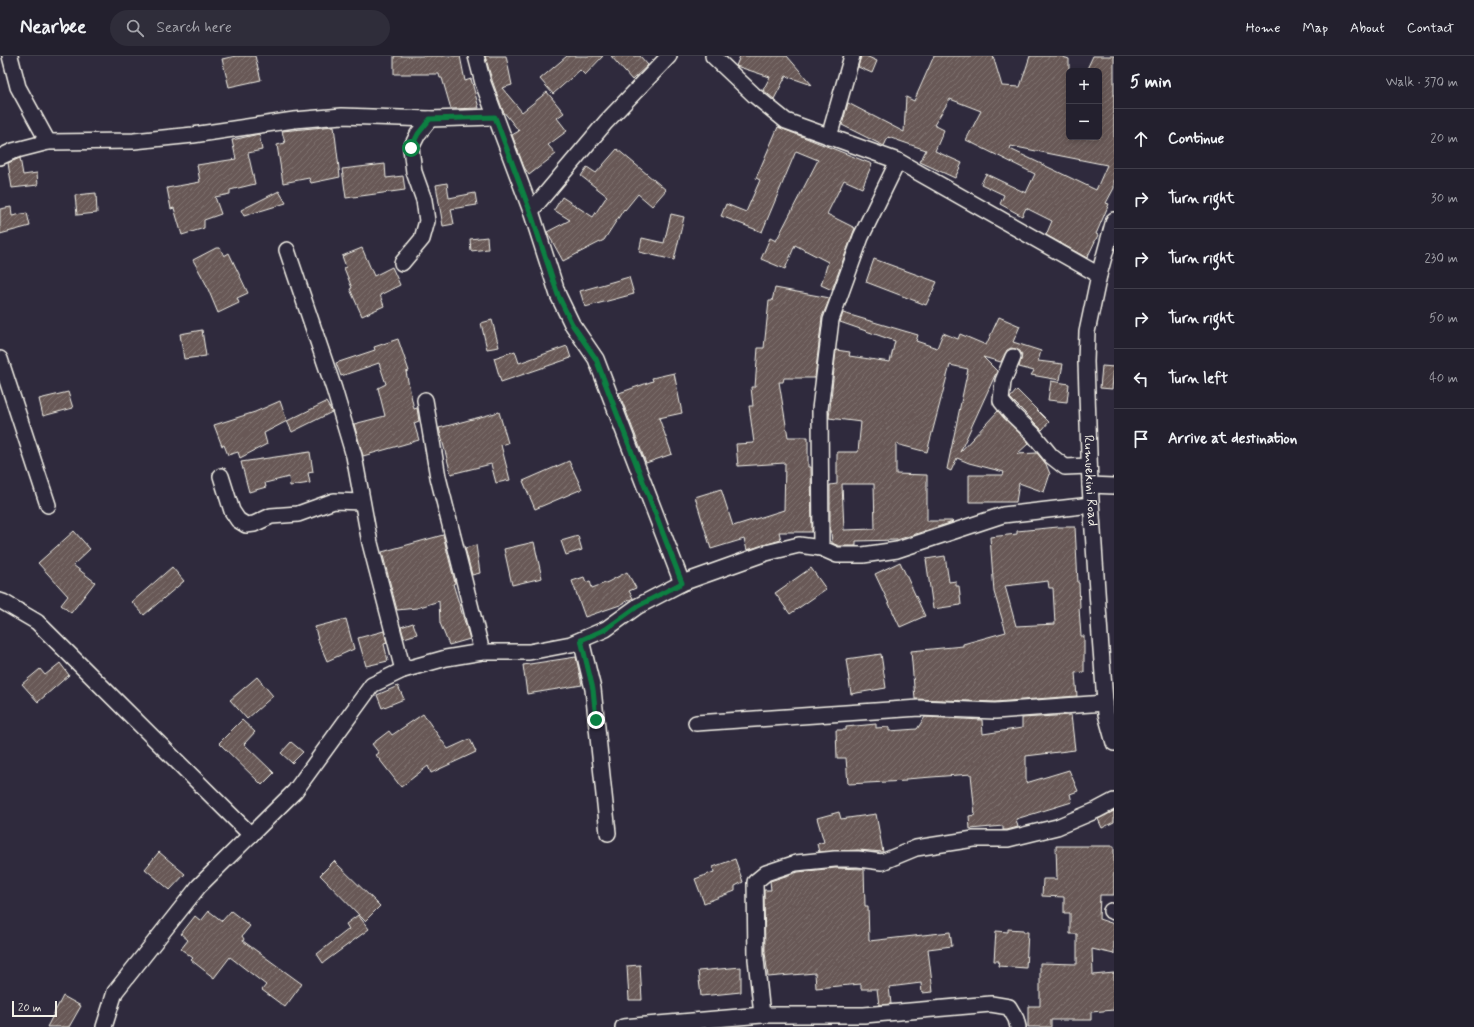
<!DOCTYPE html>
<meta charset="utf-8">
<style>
body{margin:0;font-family:Mynerve,sans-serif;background:#2f2d3a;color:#f1f3f6}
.controls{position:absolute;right:12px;top:12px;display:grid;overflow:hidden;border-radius:6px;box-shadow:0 2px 6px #0003}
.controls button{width:36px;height:36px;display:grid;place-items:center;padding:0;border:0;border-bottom:1px solid #403e4a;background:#23202e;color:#f1f3f6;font:20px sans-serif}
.scale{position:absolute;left:12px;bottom:10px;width:45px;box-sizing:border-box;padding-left:4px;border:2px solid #f4f1e8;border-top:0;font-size:11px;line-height:14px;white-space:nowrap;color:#f4f1e8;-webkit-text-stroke:3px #2f2a3d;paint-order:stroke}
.stop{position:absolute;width:12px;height:12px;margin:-9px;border:3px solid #0b8043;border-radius:50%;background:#fff}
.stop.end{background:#0b8043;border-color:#fff;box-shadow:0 1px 4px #0008}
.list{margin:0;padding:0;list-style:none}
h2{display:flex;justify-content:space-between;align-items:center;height:52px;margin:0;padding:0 16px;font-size:17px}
h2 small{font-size:13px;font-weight:400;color:#a3a3aa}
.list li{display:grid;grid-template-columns:26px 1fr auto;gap:12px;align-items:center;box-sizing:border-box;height:60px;padding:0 16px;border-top:1px solid #403e4a}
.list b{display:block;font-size:15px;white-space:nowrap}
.list em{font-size:13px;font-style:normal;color:#a3a3aa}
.icon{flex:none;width:22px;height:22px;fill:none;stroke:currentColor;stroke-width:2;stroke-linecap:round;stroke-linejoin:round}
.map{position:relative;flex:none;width:1114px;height:971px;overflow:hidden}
header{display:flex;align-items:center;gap:24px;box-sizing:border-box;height:56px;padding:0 20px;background:#23202e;border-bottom:1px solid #403e4a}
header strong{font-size:19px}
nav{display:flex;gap:22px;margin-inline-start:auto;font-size:14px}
.search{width:280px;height:36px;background:#2f2d3a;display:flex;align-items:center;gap:10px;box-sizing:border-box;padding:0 14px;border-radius:22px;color:#a3a3aa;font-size:15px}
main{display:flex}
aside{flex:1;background:#23202e}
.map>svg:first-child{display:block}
.building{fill:url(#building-hatch);stroke:#f4f1e8;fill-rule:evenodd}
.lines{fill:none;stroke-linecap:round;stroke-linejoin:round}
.minor-casing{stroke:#f4f1e8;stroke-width:18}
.minor{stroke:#2f2a3d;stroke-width:15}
.route{stroke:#0b8043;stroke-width:5}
.labels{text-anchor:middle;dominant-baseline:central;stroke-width:3.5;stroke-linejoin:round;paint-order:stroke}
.street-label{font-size:14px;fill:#f4f1e8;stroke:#2f2a3d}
</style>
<header>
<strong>Nearbee</strong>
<div class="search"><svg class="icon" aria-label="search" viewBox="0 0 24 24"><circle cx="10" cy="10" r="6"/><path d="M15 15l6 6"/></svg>Search here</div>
<nav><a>Home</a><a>Map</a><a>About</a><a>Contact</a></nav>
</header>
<main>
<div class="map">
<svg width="1114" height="971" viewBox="0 0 1114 971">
<defs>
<pattern id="building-hatch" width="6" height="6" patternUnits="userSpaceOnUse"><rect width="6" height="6" fill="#675956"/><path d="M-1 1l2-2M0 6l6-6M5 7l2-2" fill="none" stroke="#7d716e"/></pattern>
</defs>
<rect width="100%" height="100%" fill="#2f2a3d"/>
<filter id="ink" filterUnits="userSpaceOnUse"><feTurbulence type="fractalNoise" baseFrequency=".025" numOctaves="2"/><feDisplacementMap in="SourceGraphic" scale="8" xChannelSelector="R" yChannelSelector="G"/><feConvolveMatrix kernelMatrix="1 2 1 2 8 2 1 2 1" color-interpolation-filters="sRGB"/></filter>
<g filter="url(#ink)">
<path class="building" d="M 236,0 L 255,0 L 261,24 L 229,31 L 222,3 Z
M 394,0 L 460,0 L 465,25 L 471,23 L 479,52 L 451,53 L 442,22 L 440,22 L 439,18 L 394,18 Z
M 485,0 L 506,0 L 512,29 L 502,32 L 522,56 L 547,36 L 564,57 L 557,62 L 567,75 L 548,89 L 556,98 L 529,119 L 524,111 L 512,79 L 519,75 L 503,55 L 492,24 Z
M 567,0 L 603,0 L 585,19 L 580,14 L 553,38 L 540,23 Z
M 611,0 L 640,0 L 648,9 L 632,24 Z
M 740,0 L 787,0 L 812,29 L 786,20 L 774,43 L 763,34 L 770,21 L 736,10 Z
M 861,0 L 866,0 L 877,5 L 872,17 L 858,11 Z
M 934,0 L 993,0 L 1002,30 L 1020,31 L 1030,0 L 1060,0 L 1069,3 L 1069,81 L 1099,81 L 1099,15 L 1086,15 L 1093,0 L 1114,0 L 1114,132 L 1106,147 L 1109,148 L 1096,178 L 1098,179 L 1087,202 L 1046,179 L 1052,165 L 1026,152 L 1022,160 L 1000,148 L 1004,139 L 981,128 L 986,118 L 1026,137 L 1035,118 L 966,84 L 981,55 L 950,43 L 934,69 L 944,74 L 935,95 L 962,107 L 955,122 L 920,106 L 926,94 L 888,81 L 884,90 L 842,69 L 848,47 L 904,76 L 906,41 L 914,45 ZM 1011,90 L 1107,109 L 1096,134 L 1010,93 Z
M 334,70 L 340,121 L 311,127 L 309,122 L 283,127 L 277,89 L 285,87 L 282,75 Z
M 778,71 L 872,108 L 862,132 L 844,124 L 827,158 L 855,172 L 832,234 L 821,229 L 828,206 L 795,189 L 785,213 L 761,203 L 770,182 L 776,185 L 818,104 L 796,95 L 762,176 L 721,160 L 726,148 L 746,156 L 760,124 L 756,122 Z
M 259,78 L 262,94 L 248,97 L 255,128 L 230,134 L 230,138 L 215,141 L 221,158 L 204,164 L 204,172 L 182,179 L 174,152 L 171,153 L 167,132 L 200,126 L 197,109 L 236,103 L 232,84 Z
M 617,93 L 666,134 L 652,150 L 638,138 L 625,154 L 624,153 L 604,184 L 563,205 L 547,176 L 570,164 L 554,154 L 562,141 L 593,161 L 607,140 L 581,120 L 587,111 L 596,117 Z
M 20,102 L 23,119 L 37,117 L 38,129 L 12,132 L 8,107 Z
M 385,108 L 386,122 L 403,120 L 405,134 L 346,142 L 342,113 Z
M 447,127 L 449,142 L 475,137 L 477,149 L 451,153 L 454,168 L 443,170 L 436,129 Z
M 279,135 L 286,147 L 244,160 L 241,154 Z
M 96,137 L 97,157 L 77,159 L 75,139 Z
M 11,151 L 12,160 L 27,157 L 30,170 L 0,178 L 0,153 Z
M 671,158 L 684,161 L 674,204 L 639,196 L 642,182 L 664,187 Z
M 487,181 L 488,193 L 471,195 L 470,183 Z
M 216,192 L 220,192 L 224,200 L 229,197 L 248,237 L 237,242 L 239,247 L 218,257 L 205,226 L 193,204 Z
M 362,192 L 374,220 L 392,211 L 400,229 L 380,239 L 384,250 L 362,260 L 350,233 L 352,232 L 344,212 L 346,211 L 342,200 Z
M 874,203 L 937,226 L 926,249 L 866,226 Z
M 629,221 L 634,238 L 585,251 L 580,235 Z
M 775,232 L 830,242 L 822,261 L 815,322 L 784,322 L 783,326 L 779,326 L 788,381 L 808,381 L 808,411 L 811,411 L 812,476 L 779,476 L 781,484 L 747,494 L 744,483 L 711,493 L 695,441 L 721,433 L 733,470 L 784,454 L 785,407 L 738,410 L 736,388 L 754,387 L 749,350 L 753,350 L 751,331 L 755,331 L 758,292 L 764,292 L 769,245 L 772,245 Z
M 843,257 L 918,279 L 916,285 L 937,292 L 943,277 L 958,283 L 960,278 L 986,289 L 999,261 L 1020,270 L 1013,286 L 1041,295 L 1038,305 L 1063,308 L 1060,324 L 1031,319 L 1034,315 L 1019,311 L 1022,299 L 1020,295 L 1016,293 L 1011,292 L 1007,294 L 1001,306 L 983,301 L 997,315 L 960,396 L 998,355 L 1029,387 L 1017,398 L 1037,397 L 1046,408 L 1050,418 L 1044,436 L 1019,427 L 1016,446 L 969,446 L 969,419 L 1003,419 L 1004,416 L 969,407 L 957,402 L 951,415 L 947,413 L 968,313 L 950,309 L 927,396 L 896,388 L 896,418 L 927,419 L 927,465 L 952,465 L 953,466 L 897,484 L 856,485 L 856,490 L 839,490 L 832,487 L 831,476 L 830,476 L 830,429 L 837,428 L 837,396 L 858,396 L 861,366 L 829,362 L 836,294 L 850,296 L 849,300 L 890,306 L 895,285 L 840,266 ZM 842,428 L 874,428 L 875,473 L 844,474 Z
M 492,264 L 499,291 L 487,293 L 481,267 Z
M 202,274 L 206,300 L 184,303 L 180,278 Z
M 398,283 L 409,315 L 406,316 L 414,353 L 417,352 L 419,365 L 414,367 L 419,384 L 363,400 L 354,368 L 385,360 L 378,332 L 386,328 L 379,307 L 341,320 L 336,307 L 375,294 L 374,291 Z
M 567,290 L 571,302 L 501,326 L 494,302 L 515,295 L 519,307 Z
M 1102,310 L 1114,311 L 1112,333 L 1100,332 Z
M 674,317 L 682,357 L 659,362 L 672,398 L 646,407 L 619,337 L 653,325 L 652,322 Z
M 1051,325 L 1069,328 L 1067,346 L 1048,344 Z
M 1017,334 L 1049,366 L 1042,374 L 1010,342 Z
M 68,336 L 73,352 L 43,360 L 39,343 Z
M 280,345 L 287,365 L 264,377 L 267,388 L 240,402 L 238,396 L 228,399 L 224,389 L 222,390 L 214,369 L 255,356 Z
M 326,346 L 332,356 L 292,376 L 287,365 Z
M 499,356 L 508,387 L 501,389 L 510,424 L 496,427 L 491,408 L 451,418 L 439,372 Z
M 310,396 L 313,416 L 308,417 L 310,427 L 290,430 L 289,421 L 265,427 L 266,431 L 249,436 L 241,406 Z
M 569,405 L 582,433 L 535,453 L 523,425 Z
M 1058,471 L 1075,471 L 1078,527 L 1079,527 L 1080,552 L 1079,552 L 1081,580 L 1084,580 L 1084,616 L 1075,617 L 1077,640 L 995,646 L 915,643 L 911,595 L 963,590 L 963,588 L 1006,576 L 994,536 L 990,481 L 1017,478 L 1017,475 ZM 1048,525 L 1049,532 L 1053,532 L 1055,568 L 1016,570 L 1005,530 Z
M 74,475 L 90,493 L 73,509 L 95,526 L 71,557 L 61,549 L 68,540 L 38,507 Z
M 443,479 L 455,527 L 453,528 L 470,583 L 449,589 L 440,567 L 439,545 L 417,552 L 397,554 L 382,496 Z
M 578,480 L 582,494 L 566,499 L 561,485 Z
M 534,486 L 542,522 L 512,529 L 504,493 Z
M 476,489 L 480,517 L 472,519 L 465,492 Z
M 945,500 L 949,526 L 956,525 L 956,530 L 959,530 L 961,549 L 933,553 L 926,503 Z
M 900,506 L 925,560 L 900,571 L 875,518 Z
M 172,511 L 184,525 L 144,559 L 132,546 Z
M 811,512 L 826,533 L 790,558 L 775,537 Z
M 627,516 L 636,532 L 629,535 L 633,542 L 620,549 L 585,561 L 572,525 L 584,521 L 586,526 L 590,525 L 592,532 L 608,526 Z
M 346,563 L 354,593 L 327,605 L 318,584 L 315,571 Z
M 413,567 L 417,578 L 404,582 L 401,571 Z
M 384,575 L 387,587 L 384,588 L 388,605 L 366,610 L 358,582 Z
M 881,598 L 886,632 L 851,638 L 846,603 Z
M 576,601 L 582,629 L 527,638 L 523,609 Z
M 60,607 L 69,619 L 38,646 L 22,628 L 40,613 L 45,619 Z
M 257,621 L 273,640 L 247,663 L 230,644 Z
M 398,630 L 404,643 L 382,652 L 377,639 Z
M 423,658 L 448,693 L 470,683 L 476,696 L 431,717 L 428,710 L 401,731 L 376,699 L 379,697 L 372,688 L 389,675 L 392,679 Z
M 1071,659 L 1075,694 L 1026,700 L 1026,727 L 1069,714 L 1078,735 L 1070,738 L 1072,746 L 1016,763 L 1018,771 L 1007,774 L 1003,774 L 1003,770 L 970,773 L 969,760 L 975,759 L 971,718 L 906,723 L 906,725 L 848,728 L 846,702 L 837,702 L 836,674 L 846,674 L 846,671 L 876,668 L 876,672 L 889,671 L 889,675 L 917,673 L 925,661 L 982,664 L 983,678 L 1022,672 L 1022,662 Z
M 242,664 L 255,676 L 244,688 L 274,717 L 262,729 L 219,687 Z
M 291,686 L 303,696 L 292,707 L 281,697 Z
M 1114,755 L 1114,766 L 1102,772 L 1098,763 Z
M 839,756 L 841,763 L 876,758 L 883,796 L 858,794 L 819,796 L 817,788 L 824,786 L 817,762 Z
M 1056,790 L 1114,790 L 1114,839 L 1100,839 L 1099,863 L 1114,868 L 1114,898 L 1092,893 L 1093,919 L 1114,917 L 1114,954 L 1091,956 L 1091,964 L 1051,964 L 1051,971 L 1028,971 L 1028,950 L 1040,950 L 1040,907 L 1077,908 L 1077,878 L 1070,878 L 1070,857 L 1064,857 L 1064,841 L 1042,840 L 1043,823 L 1057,823 Z
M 159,796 L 185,818 L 170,834 L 145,813 Z
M 735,803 L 743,826 L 735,830 L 735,835 L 704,847 L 695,823 L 714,816 L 713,811 Z
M 334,805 L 380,850 L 365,865 L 320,819 Z
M 835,812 L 864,813 L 865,850 L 868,850 L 869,885 L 950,876 L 952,890 L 928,893 L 933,936 L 922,937 L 921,927 L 889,931 L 891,948 L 879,949 L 877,933 L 861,933 L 861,928 L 816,932 L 815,917 L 768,921 L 765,896 L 764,834 L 771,834 L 770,825 L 798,816 Z
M 209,855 L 222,865 L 231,855 L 250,870 L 242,880 L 244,883 L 243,885 L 302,928 L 285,951 L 262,934 L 266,929 L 230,901 L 214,922 L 191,904 L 193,902 L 181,893 L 188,884 L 181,878 L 195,860 L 201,865 Z
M 358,859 L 369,873 L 323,907 L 317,898 L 349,873 L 346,868 Z
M 1008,873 L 1023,874 L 1023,876 L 1028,876 L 1026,912 L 998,910 L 999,905 L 994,905 L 996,875 L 1008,876 Z
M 640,909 L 642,944 L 629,944 L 627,910 Z
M 741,911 L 741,936 L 701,940 L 698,915 Z
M 63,940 L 81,950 L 69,971 L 47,971 Z"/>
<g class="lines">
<defs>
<g id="minor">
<path d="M 10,0 L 18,31 L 48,86"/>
<path d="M 476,0 L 483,27 L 531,155 L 558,239 L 572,268 L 596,303 L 682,527"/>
<path d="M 713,0 L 754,39 L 786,65 L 898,105 L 1099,219"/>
<path d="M 829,81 L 852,0"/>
<path d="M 0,101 L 13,95 L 48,86 L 134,85 L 193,79 L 294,64 L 342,60 L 430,63 L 495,61"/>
<path d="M 531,155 L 606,66 L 669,0"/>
<path id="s1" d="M 1114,164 L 1099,219 L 1087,276 L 1086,306 L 1090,429 L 1100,580 L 1106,658 L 1114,687"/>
<path d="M 287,194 L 334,333 L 354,400 L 370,487 L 403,614"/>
<path d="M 402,207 L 422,183 L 427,165 L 424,144 L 414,116 L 411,92 L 418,78 L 430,63"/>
<path d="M 1013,301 L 1003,325 L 1001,345 L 1010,356 L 1033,378 L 1051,400 L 1065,411 L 1089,410"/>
<path d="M 0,303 L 48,449"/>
<path d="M 425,344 L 438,421 L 482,596"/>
<path d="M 221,420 L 232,455 L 238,464 L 246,469 L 254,468 L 271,460 L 298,458 L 334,445 L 362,446"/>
<path d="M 1090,429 L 1114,430"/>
<path d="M 821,492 L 820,353 L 831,264 L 861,181 L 898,105"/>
<path d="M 0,545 L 3,546 L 37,566 L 251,779"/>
<path d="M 581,584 L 593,633 L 608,777"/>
<path d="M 696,667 L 919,652 L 995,655 L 1105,647"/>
<path d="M 1111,855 L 1114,856"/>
<path d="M 762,959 L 756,903 L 755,826 L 766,817 L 796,807 L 835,803 L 858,803 L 882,806 L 916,792 L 974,783 L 1008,783 L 1057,771 L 1097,754 L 1114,745"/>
<path d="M 104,971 L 115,936 L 199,830 L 295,735 L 372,629 L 403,614 L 446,602 L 482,596 L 529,596 L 571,588 L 606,573 L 638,550 L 682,527 L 766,497 L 799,489 L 821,492 L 837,499 L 863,499 L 897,494 L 1003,459 L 1091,449"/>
<path d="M 623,971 L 762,959 L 864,959 L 991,948 L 1009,951 L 1016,963 L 1018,971"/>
</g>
</defs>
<use href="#minor" class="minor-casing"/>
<use href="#minor" class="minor"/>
</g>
</g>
<g class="lines" filter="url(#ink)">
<path class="route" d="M 411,92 L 418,78 L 430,63 L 495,61 L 530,155 L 558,239 L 572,268 L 596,303 L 682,527 L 638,550 L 606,573 L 581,584 L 593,633 L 596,664"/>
</g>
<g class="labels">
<g class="street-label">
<text stroke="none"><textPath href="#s1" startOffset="264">Rumuekini Road</textPath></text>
</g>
</g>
</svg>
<div class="controls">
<button>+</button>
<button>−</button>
</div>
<div class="scale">20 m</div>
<div class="stop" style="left:411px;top:92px"></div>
<div class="stop end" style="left:596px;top:664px"></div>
</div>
<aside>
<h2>5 min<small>Walk · 370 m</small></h2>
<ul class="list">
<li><svg class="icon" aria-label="ahead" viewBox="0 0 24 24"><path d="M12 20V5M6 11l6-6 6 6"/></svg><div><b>Continue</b></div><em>20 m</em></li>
<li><svg class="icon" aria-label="right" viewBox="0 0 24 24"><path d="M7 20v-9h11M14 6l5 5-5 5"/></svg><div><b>Turn right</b></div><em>30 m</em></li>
<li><svg class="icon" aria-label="right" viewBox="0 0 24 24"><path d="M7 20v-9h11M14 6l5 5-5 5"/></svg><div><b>Turn right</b></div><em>230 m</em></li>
<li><svg class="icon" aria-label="right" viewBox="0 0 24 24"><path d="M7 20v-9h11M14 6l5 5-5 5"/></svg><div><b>Turn right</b></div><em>50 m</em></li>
<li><svg class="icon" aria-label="left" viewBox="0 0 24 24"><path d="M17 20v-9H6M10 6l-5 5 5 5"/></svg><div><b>Turn left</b></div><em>40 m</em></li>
<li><svg class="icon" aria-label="arrive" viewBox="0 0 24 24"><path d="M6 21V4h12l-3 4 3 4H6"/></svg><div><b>Arrive at destination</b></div></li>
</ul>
</aside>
</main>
